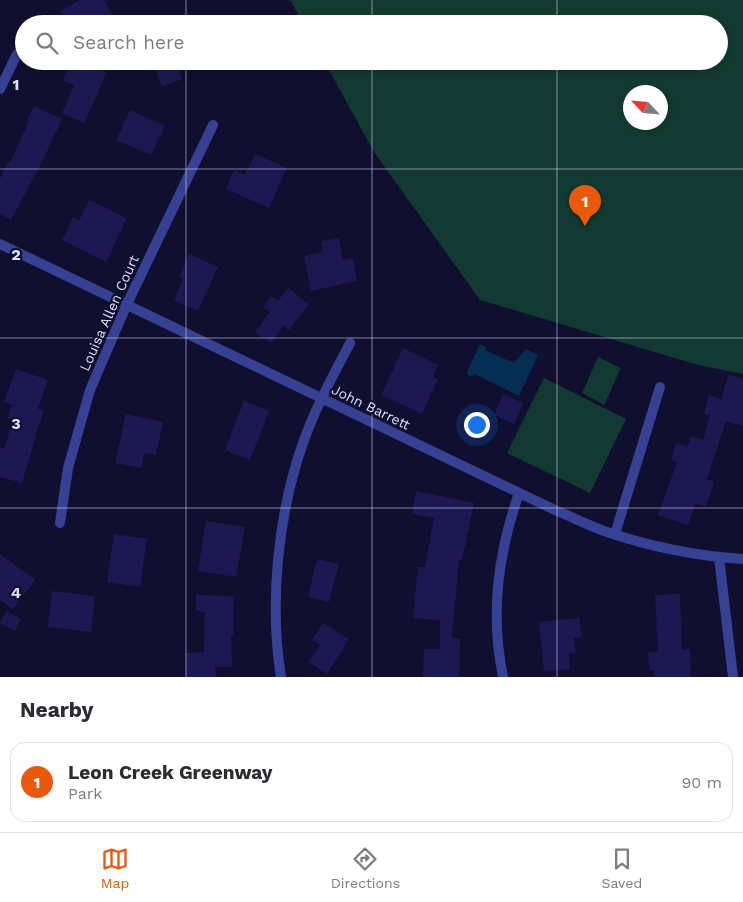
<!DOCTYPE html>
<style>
body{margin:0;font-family:"Work Sans",sans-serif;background:#f2f2f3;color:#2b2b33}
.compass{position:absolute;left:623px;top:85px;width:45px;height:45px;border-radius:50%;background:#fff;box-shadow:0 2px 8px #0003;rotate:296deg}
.you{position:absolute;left:476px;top:424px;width:18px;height:18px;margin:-12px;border:4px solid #fff;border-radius:50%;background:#1a73e8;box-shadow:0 0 0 8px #1a73e833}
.badge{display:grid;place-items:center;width:32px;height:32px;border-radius:50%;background:#ea580c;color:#fff;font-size:16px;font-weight:700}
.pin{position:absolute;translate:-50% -41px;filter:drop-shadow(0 1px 2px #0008)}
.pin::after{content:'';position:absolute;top:26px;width:18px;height:15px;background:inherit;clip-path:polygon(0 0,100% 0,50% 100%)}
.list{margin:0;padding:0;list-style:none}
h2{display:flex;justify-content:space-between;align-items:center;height:65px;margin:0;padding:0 20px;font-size:21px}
h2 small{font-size:16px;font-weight:400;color:#7c7c81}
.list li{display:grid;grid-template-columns:32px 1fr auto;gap:15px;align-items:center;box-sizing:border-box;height:80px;margin:0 10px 10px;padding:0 10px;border:1px solid #e1e1e2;border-radius:15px}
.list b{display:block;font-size:19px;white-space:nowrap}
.list p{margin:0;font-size:16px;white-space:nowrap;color:#7c7c81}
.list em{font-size:16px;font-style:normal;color:#7c7c81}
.icon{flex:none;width:28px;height:28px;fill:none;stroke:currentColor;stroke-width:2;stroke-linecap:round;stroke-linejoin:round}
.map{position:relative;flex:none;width:743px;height:677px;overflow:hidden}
.search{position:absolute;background:#fff;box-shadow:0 2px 8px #0003;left:15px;right:15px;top:15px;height:55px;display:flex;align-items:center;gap:12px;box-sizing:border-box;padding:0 18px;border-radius:28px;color:#7c7c81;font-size:19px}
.sheet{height:155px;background:#fff}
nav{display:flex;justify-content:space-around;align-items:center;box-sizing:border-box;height:70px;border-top:1px solid #e1e1e2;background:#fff;font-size:14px;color:#7c7c81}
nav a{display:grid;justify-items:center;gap:2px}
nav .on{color:#ea580c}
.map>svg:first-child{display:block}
.green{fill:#123a32;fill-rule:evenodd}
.water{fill:#052e52}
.building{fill:#1c1952}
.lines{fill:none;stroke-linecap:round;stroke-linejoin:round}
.minor{stroke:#364193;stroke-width:10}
.grid{fill:none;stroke:#dedfff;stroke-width:1;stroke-opacity:0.55}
.labels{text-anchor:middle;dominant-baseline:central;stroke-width:4.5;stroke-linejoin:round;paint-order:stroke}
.street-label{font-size:14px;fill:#dedfff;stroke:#100f2f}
.grid-label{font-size:16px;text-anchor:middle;font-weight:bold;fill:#dedfff;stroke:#100f2f;stroke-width:4.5;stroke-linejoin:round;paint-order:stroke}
</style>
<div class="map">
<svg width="743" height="677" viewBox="0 0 743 677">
<rect width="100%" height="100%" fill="#100f2f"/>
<path class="green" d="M 288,0 L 743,0 L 743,374 L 698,365 L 480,300 L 374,152 L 324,61 L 719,61 L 719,24 L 303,24 L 291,1 ZM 660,92 L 660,122 L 630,122 L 630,92 Z
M 598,357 L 621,368 L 604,405 L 582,393 Z
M 544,378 L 626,419 L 590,493 L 507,453 Z"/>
<path class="water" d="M 480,344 L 486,347 L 485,350 L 514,363 L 526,349 L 538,355 L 519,396 L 474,374 L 472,377 L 466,374 Z"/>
<path class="building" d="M 80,0 L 104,0 L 117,24 L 67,24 L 60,11 Z
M 72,61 L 82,61 L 107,72 L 84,123 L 62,113 L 74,85 L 63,80 Z
M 152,61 L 175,61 L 182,79 L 162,87 Z
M 34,106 L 62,119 L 40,166 L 11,220 L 0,214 L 0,179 L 8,162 L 10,163 L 29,121 L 27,120 Z
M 130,110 L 165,126 L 151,155 L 116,140 Z
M 255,154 L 287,168 L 269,208 L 226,189 L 234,170 L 245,175 Z
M 89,200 L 127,218 L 106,262 L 62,240 L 73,217 L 79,221 Z
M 339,238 L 343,260 L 353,258 L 357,281 L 311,291 L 304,256 L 323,252 L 321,241 Z
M 189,254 L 218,267 L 198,311 L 174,300 L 183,279 L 179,277 Z
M 288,288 L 309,304 L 289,330 L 283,326 L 271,343 L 255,332 L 270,312 L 263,307 L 271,296 L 278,301 Z
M 403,348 L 438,365 L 433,377 L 438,379 L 422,414 L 381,395 Z
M 16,369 L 48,380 L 38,409 L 44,411 L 35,436 L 36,436 L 22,483 L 0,477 L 0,448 L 4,449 L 13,420 L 7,418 L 12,405 L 4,402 Z
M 729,374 L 743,379 L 743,426 L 726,421 L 707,479 L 714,482 L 706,507 L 696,503 L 688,525 L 658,515 L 677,462 L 671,460 L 676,443 L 687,447 L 691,436 L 703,440 L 710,416 L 704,414 L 709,395 L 721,399 Z
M 503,394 L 523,403 L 514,424 L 494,415 Z
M 244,401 L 269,411 L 250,460 L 225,450 Z
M 126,414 L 163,422 L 156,455 L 144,453 L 141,468 L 115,463 Z
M 416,491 L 474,503 L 462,560 L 459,560 L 452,638 L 460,639 L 459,677 L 423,677 L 424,649 L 440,649 L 440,620 L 413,618 L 418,567 L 425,567 L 434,518 L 412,514 Z
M 206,521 L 245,527 L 236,577 L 198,571 Z
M 114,534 L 147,539 L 140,587 L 107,582 Z
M 0,554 L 35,580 L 13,609 L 0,600 Z
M 317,559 L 339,564 L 329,602 L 308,597 Z
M 52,591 L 95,596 L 91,632 L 48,627 Z
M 680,594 L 682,650 L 690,649 L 691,677 L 654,677 L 654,670 L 649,671 L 648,652 L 658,652 L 655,595 Z
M 196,595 L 234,596 L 233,635 L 231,635 L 232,667 L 215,667 L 216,677 L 186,677 L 185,653 L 204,652 L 205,612 L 196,611 Z
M 6,611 L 21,619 L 15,631 L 0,623 Z
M 579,618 L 582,637 L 574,638 L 576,653 L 569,654 L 570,669 L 544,672 L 539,622 Z
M 323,623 L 349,639 L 327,674 L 309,662 L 320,645 L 312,640 Z"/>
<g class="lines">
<path class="minor" d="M 0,89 L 17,54
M 0,244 L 557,511 C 574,518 590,526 607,532 C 651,547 697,556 743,559
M 60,523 L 68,468 L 90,390 L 127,304 L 213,125
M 615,534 L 660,387
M 719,557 L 733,677
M 281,677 C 269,603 278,514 303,443 C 315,408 333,376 350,343
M 503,677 C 490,613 498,554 519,493"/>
</g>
<path class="grid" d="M 186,0 L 186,24M 372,0 L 372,24M 557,0 L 557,24M 186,61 L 186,677M 372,61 L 372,677M 557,61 L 557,677M 0,169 L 743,169M 0,338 L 743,338M 0,508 L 743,508"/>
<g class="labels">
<g class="street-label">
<text transform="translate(109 313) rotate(-66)">Louisa Allen Court</text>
<text transform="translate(371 407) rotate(26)">John Barrett</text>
</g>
</g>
<g class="grid-label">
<text x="16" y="90">1</text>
<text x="16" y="260">2</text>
<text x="16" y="429">3</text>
<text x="16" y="598">4</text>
</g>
</svg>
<svg class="compass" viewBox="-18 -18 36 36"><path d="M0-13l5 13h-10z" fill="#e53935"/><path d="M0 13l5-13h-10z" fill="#7c7c81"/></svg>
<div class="you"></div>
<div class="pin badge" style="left:585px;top:226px">1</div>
<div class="search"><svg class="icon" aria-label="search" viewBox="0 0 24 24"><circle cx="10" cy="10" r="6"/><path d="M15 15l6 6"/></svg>Search here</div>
</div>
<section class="sheet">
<h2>Nearby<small></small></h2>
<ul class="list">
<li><span class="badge">1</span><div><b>Leon Creek Greenway</b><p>Park</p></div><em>90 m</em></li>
</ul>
</section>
<nav>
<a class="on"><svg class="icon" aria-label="map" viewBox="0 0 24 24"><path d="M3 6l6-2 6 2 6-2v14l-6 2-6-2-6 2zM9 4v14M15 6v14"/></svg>Map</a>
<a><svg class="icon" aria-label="directions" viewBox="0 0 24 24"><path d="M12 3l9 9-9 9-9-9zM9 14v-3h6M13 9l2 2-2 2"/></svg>Directions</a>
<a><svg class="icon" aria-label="saved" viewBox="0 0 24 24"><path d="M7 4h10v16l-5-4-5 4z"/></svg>Saved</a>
</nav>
